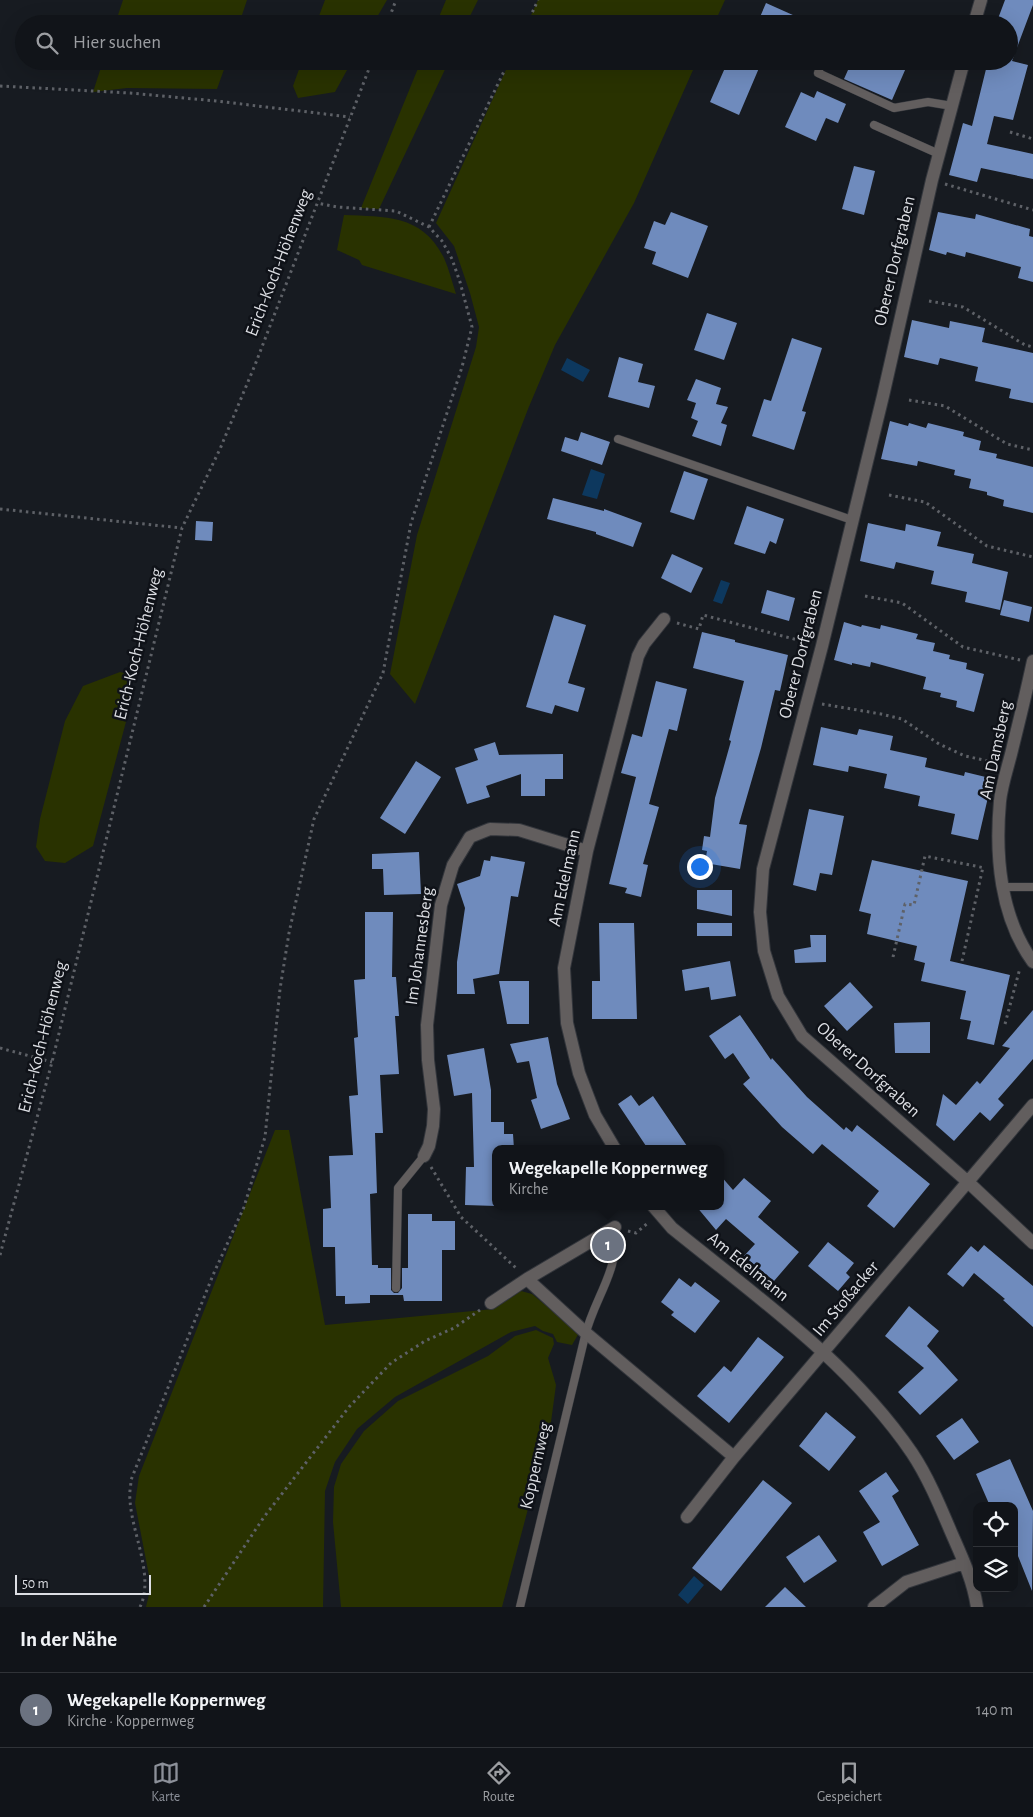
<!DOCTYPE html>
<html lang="de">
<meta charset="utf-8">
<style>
body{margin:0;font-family:"Alegreya Sans",sans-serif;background:#1e2126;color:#f1f3f6}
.controls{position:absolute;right:15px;bottom:15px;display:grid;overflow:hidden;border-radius:10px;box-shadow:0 5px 20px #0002}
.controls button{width:45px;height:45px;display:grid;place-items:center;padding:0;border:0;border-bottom:1px solid #303338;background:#111419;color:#f1f3f6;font:25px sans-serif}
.scale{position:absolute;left:15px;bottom:12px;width:136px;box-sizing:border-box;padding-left:5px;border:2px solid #dcdee3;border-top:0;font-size:14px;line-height:18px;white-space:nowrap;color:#dcdee3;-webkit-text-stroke:4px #0f1218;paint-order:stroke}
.you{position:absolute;left:699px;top:866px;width:18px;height:18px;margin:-12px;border:4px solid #fff;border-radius:50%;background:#1a73e8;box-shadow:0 0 0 8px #1a73e833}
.badge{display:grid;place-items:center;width:32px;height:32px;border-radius:50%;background:#8c9099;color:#fff;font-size:16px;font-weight:700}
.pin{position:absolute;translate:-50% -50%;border:2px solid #fff;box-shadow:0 1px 5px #0006}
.popup{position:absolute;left:492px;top:1145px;width:232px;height:65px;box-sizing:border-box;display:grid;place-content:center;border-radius:10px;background:#111419;filter:drop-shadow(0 1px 4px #0005);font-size:16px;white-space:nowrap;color:#9c9ea2}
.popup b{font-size:19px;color:#f1f3f6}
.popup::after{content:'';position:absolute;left:50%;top:100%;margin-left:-10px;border:10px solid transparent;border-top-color:#111419}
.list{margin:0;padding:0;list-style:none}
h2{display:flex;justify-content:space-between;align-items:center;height:65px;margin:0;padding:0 20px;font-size:21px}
h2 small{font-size:16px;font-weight:400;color:#9c9ea2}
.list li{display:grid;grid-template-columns:32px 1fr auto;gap:15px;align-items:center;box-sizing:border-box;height:75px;padding:0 20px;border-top:1px solid #303338}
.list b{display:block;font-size:19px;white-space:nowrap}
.list p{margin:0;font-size:16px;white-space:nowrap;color:#9c9ea2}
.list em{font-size:16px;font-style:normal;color:#9c9ea2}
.icon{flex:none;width:28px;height:28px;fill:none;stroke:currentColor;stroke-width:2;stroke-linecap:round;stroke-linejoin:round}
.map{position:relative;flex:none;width:1033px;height:1607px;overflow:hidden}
.search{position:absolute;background:#111419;box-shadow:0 5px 20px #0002;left:15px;right:15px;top:15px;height:55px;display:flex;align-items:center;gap:12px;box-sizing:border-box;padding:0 18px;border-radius:28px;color:#9c9ea2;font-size:19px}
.sheet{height:140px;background:#111419}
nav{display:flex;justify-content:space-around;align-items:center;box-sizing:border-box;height:70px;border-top:1px solid #303338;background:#111419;font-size:14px;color:#9c9ea2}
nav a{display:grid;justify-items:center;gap:2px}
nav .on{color:#8c9099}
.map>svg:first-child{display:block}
.green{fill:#293200}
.water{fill:#0d385e}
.building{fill:#6f8bbd}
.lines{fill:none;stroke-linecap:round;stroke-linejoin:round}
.service-casing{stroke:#33363c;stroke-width:9}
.minor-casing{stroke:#33363c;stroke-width:14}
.path{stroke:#5e6167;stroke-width:3;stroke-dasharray:2.5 4;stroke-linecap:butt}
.service{stroke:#625e5e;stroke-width:8}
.minor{stroke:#625e5e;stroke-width:12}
.labels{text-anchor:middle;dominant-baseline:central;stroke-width:5;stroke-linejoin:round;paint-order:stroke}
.street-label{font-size:18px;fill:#dcdee3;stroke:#0f1218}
</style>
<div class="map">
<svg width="1033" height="1607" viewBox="0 0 1033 1607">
<rect width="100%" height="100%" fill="#171b21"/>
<path class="green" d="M 123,0 L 247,0 L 239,24 L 115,24 Z
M 325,0 L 387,0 L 373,24 L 316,24 Z
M 446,0 L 478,0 L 466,24 L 436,24 Z
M 538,0 L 725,0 L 714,24 L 527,24 Z
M 103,61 L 227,61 L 217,89 L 127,88 L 93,92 Z
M 302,61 L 352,61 L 335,92 L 298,98 L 293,86 Z
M 421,61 L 449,61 L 379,209 L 361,208 Z
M 510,61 L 697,61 L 634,203 L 555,345 L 528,409 L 415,704 L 390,674 L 417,535 L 476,347 L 479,327 L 470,293 L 454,246 L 436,223 Z
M 344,215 C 386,217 422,214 444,258 C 449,269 452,282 456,294 L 362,265 L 359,260 L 337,250 Z
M 120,672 L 132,675 L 127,718 L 93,846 L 65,863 L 45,861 L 36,847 L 40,819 L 65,721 L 83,686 Z
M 275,1130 L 289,1130 L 325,1325 L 494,1309 L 521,1291 L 532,1294 L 579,1333 L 572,1345 L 557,1342 L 553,1334 L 543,1331 L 535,1326 L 511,1332 L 395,1397 L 357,1429 L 335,1462 L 325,1491 L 323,1607 L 146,1607 L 151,1586 L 135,1503 L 139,1476 Z
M 536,1330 L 553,1338 L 554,1344 L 548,1358 L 556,1385 L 551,1422 L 502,1607 L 341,1607 L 333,1522 L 334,1487 L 341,1464 L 364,1431 L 398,1401 L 488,1356 L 515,1336 Z"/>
<path class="water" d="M 567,358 L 590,370 L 583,382 L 561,370 Z
M 591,469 L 605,474 L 597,499 L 582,495 Z
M 721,580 L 730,583 L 722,604 L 713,601 Z
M 694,1576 L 704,1585 L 688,1604 L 678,1595 Z"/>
<path class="building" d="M 1005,0 L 1033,0 L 1033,5 L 1012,61 L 1028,65 L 1013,120 L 994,116 L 987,144 L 1033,154 L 1033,179 L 981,168 L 977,182 L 949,175 L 963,123 L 972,126 L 988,61 L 1009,61 L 1009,24 L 996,24 Z
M 766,3 L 813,24 L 757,24 Z
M 728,61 L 762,61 L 739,115 L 710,102 Z
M 852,61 L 909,61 L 892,100 L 844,79 Z
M 817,91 L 846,104 L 838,123 L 826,118 L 816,141 L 785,127 L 801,92 L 814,98 Z
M 854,166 L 875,171 L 864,215 L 842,209 Z
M 671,212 L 708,226 L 688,278 L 652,264 L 656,252 L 644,248 L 654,221 L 665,225 Z
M 938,212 L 975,219 L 976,214 L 1030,229 L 1029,236 L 1033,237 L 1033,282 L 1018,278 L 1021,267 L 966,252 L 965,257 L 947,252 L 946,255 L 929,250 Z
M 707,313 L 737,323 L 724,360 L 694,350 Z
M 912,320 L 949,328 L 950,321 L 985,328 L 982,342 L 1033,353 L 1033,403 L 1009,398 L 1011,389 L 975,381 L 978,367 L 940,358 L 938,365 L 904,357 Z
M 792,338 L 822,348 L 802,411 L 806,412 L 794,450 L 752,436 L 764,399 L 771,401 Z
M 619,357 L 643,364 L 638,382 L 655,386 L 649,408 L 608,397 Z
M 696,379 L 721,388 L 716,404 L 728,407 L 721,423 L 727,425 L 721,446 L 692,436 L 698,421 L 691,418 L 696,403 L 687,400 Z
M 890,421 L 908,426 L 909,423 L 926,428 L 928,423 L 964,432 L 963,436 L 981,441 L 979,450 L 997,454 L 996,458 L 1033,467 L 1033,513 L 1003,506 L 1004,500 L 987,495 L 987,492 L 969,488 L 971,479 L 954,475 L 955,470 L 918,461 L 917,466 L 881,459 Z
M 581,432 L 610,442 L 602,465 L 561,451 L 565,437 L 578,441 Z
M 684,471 L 708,479 L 694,520 L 670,512 Z
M 553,498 L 604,511 L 604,509 L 642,523 L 633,547 L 596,534 L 596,532 L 547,519 Z
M 747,506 L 784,519 L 776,544 L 770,541 L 765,554 L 734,544 Z
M 196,521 L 213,522 L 212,541 L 195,540 Z
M 868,523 L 905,531 L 906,524 L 941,532 L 937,546 L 974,554 L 972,563 L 1008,572 L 1000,610 L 965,602 L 967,592 L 931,584 L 934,571 L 896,562 L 894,569 L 860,561 Z
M 672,554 L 703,568 L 691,593 L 661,578 Z
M 767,590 L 795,598 L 789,621 L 761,613 Z
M 1004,600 L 1032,607 L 1029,622 L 1000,615 Z
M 554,615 L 586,625 L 568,683 L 585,688 L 578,712 L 555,705 L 552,714 L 526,707 Z
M 844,622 L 861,627 L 862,625 L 880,629 L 881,625 L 918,634 L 916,639 L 935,643 L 933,651 L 950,655 L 949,659 L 967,663 L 966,669 L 984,674 L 974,712 L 956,707 L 957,701 L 940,697 L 941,693 L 923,689 L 926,677 L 871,662 L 870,667 L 852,663 L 852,665 L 834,660 Z
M 702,632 L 735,640 L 735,642 L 788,655 L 780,691 L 775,690 L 761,748 L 739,824 L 747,825 L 740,869 L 705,863 L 707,851 L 702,850 L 704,836 L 710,837 L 715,798 L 731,741 L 729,740 L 744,681 L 693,668 Z
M 656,681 L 687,689 L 677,731 L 669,729 L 649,804 L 659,807 L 643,864 L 648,865 L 641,897 L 625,893 L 627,888 L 609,884 L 636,777 L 621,773 L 632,734 L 642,737 Z
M 821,727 L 857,735 L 859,729 L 893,736 L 890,750 L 927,758 L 925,767 L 964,776 L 965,772 L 994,779 L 990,793 L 989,793 L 978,840 L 951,834 L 955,814 L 918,806 L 920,796 L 884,788 L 887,774 L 849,766 L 848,772 L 813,765 Z
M 495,742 L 499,755 L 563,754 L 563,779 L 545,779 L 545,796 L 521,796 L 521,774 L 486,786 L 490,797 L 467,804 L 455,768 L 478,760 L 474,749 Z
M 416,761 L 441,777 L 405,834 L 380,818 Z
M 809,809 L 844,816 L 832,875 L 820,873 L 816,891 L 793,885 Z
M 419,852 L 421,894 L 384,895 L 383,869 L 372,869 L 372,854 Z
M 491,856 L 525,862 L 518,897 L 511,896 L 499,974 L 473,979 L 475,994 L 457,994 L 457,962 L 465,908 L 457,884 L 480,876 L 484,860 L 490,861 Z
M 872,860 L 968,881 L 950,961 L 1010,975 L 994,1045 L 967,1039 L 971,1021 L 960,1019 L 966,991 L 921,981 L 925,963 L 914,960 L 917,946 L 867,934 L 871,914 L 859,911 Z
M 697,890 L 732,890 L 732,916 L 697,909 Z
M 365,912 L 393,912 L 392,977 L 396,977 L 399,1016 L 395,1016 L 399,1074 L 380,1075 L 383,1133 L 375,1133 L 377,1193 L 370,1194 L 372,1265 L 378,1265 L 378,1268 L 391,1268 L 391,1290 L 394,1293 L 398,1293 L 402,1288 L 402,1268 L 408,1268 L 408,1214 L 432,1214 L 432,1221 L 455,1221 L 455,1250 L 442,1250 L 442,1301 L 404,1301 L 403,1295 L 370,1295 L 370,1303 L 345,1304 L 345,1296 L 336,1296 L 335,1247 L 323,1247 L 323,1209 L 331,1208 L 329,1156 L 353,1155 L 349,1096 L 358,1095 L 354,1038 L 358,1037 L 354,980 L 365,979 Z
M 599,923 L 634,923 L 637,1019 L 592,1019 L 592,981 L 600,981 Z
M 697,923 L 732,923 L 732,936 L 697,936 Z
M 810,935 L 826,935 L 826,962 L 795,963 L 794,950 L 811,947 Z
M 730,961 L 736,996 L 711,1000 L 709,987 L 685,991 L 682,970 Z
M 499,981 L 529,981 L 529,1024 L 507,1024 Z
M 850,982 L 873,1007 L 847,1031 L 824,1006 Z
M 1033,1010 L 1033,1059 L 998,1099 L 1004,1105 L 990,1121 L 980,1112 L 954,1141 L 936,1125 L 943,1094 L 956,1105 L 977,1081 L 980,1084 L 1010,1048 L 1002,1046 Z
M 740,1015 L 771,1060 L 772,1058 L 807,1097 L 844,1130 L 846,1127 L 852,1132 L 857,1125 L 930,1184 L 894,1228 L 867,1206 L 879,1191 L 822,1144 L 813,1154 L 782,1127 L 743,1084 L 750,1078 L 733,1053 L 725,1059 L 709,1036 Z
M 930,1022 L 930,1053 L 895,1053 L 894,1023 Z
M 548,1037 L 557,1084 L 570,1119 L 541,1129 L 531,1100 L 537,1098 L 529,1061 L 517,1063 L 510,1044 Z
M 484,1048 L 491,1090 L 491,1122 L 504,1122 L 504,1134 L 513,1134 L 514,1149 L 496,1149 L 496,1206 L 465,1205 L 466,1167 L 474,1167 L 472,1093 L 454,1096 L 447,1055 Z
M 631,1095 L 639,1106 L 653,1096 L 689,1149 L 648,1149 L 618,1104 Z
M 720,1175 L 733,1190 L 744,1178 L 771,1201 L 758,1217 L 799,1252 L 774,1281 L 744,1256 L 755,1244 L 726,1219 L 716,1230 L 696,1206 L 720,1206 Z
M 828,1242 L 854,1263 L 846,1273 L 850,1277 L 838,1291 L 808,1266 Z
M 984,1245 L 1033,1286 L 1033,1327 L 1003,1300 L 1005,1299 L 974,1273 L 963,1287 L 947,1274 L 971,1246 L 978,1252 Z
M 679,1278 L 691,1287 L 695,1282 L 720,1301 L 695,1333 L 671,1315 L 674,1312 L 661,1302 Z
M 909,1306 L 939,1331 L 927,1346 L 958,1380 L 920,1415 L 898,1392 L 924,1368 L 885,1336 Z
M 758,1337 L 784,1357 L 729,1423 L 697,1396 L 724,1366 L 731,1372 Z
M 826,1412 L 856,1437 L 829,1471 L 799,1446 Z
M 962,1418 L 979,1442 L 954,1460 L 936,1436 Z
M 1010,1459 L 1033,1511 L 1032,1591 L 1014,1546 L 1014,1506 L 990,1506 L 976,1474 Z
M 886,1472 L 899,1491 L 892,1496 L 919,1545 L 882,1566 L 863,1532 L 880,1522 L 859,1491 Z
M 763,1480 L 792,1503 L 721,1591 L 692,1568 Z
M 819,1535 L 837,1561 L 804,1583 L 786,1557 Z
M 785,1587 L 806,1607 L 765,1607 Z"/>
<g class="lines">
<defs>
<path id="service" d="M 822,61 L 818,73 L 894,108 L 928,102 L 952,106
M 874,125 L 939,154
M 618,439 L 852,520
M 1002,887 L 1033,887
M 396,1288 L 398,1188 L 424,1156
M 520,1607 C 542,1517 563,1426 585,1336 C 595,1296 620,1271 615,1227"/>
<path id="minor" d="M 974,24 L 981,0
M 964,61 L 932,180 L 883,396 L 822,646 L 763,869 L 760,912 L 764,951 L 778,996 L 802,1036 L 968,1182 L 1033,1243
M 1033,661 C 1027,689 1020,718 1013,746 C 1009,764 1002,783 1000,801 C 995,855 1000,917 1033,962
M 615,1149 L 595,1115 L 579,1073 L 567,1023 L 564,968 L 587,851 L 638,656 L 644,644 L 664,619
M 424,1156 L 429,1146 L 433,1126 L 434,1109 L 428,1060 L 427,1025 L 441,905 L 453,865 L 470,837 L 490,829 L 519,830 L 587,851
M 653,1206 L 672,1228 C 757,1297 850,1362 912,1453 C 928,1477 940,1506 951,1532 C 962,1557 973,1580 977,1607
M 527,1279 L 586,1333 L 734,1457
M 491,1303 L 527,1279 L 615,1227
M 687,1517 L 734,1457 L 1033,1105
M 874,1607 L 906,1582 L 964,1563"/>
</defs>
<use href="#service" class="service-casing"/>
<use href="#minor" class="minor-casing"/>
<path class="path" d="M 387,24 L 396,0
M 527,24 L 538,0
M 0,86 L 130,93 L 216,101 L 350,117
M 1010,132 L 1033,139
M 945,184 L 1033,210
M 429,227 L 509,61
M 929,301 L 963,307 L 1025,345 L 1033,347
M 909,400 L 945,406 L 1007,444 L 1033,450
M 889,495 L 925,502 L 987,546 L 1033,557
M 0,509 L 182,528
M 865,596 L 902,603 L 963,647 L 1020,660
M 677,623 L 699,629 L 703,615 L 809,643
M 822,704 L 881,714 L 902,719 L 939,744 L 965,756 L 993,762
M 893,957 L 905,904 L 914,905 L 925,856 L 985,868
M 962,961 L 983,867
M 1005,1024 L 1020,968
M 0,1048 L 52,1062
M 431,1167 L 461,1217 L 516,1268
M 628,1231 L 636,1233 L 649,1222
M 0,1255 L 52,1062 L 182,528 L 220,449 L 255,365 L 372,61
M 140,1607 C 155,1576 131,1532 130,1499 C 129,1493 131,1486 131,1480 L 213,1275 L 244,1207 L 265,1137 L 280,989 L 289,933 L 314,819 L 383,673 L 411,523 L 462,367 L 472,327 L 460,282 L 452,259 L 442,241 L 429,227 L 396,211 L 337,207 L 317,203
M 204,1607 L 264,1517 L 349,1407 L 391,1363 L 425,1341 L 454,1328 L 480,1310"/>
<use href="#service" class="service"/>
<use href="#minor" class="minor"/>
</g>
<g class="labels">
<g class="street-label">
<text transform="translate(895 261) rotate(-77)">Oberer Dorfgraben</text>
<text transform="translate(279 263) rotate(-69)">Erich-Koch-Höhenweg</text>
<text transform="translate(139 644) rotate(-76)">Erich-Koch-Höhenweg</text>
<text transform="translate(801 654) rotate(-76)">Oberer Dorfgraben</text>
<text transform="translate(996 750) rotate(-78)">Am Damsberg</text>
<text transform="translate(565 878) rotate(-78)">Am Edelmann</text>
<text transform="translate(420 946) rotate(-82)">Im Johannesberg</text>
<text transform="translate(43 1037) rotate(-76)">Erich-Koch-Höhenweg</text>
<text transform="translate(868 1070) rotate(42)">Oberer Dorfgraben</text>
<text transform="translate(748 1267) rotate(39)">Am Edelmann</text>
<text transform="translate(846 1299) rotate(-50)">Im Stoßacker</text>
<text transform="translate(536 1466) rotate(-77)">Koppernweg</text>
</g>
</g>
</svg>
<div class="controls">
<button><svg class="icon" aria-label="locate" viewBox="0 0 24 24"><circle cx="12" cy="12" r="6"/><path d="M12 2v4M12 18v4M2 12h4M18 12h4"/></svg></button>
<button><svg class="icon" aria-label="layers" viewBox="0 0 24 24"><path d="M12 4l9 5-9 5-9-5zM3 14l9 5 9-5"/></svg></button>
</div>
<div class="scale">50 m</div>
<div class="you"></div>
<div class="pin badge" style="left:608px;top:1245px;background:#6b7280">1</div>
<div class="popup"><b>Wegekapelle Koppernweg</b>Kirche</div>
<div class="search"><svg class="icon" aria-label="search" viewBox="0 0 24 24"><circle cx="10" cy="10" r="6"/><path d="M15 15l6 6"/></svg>Hier suchen</div>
</div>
<section class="sheet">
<h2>In der Nähe<small></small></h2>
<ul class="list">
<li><span class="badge" style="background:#6b7280">1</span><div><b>Wegekapelle Koppernweg</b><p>Kirche · Koppernweg</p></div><em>140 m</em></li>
</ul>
</section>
<nav>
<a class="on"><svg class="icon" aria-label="map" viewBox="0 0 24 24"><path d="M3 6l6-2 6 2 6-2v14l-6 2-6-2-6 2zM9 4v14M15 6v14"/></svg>Karte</a>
<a><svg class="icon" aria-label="directions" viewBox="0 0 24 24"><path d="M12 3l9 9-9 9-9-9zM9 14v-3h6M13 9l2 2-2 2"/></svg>Route</a>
<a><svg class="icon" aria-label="saved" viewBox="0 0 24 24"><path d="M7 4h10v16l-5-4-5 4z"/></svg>Gespeichert</a>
</nav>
